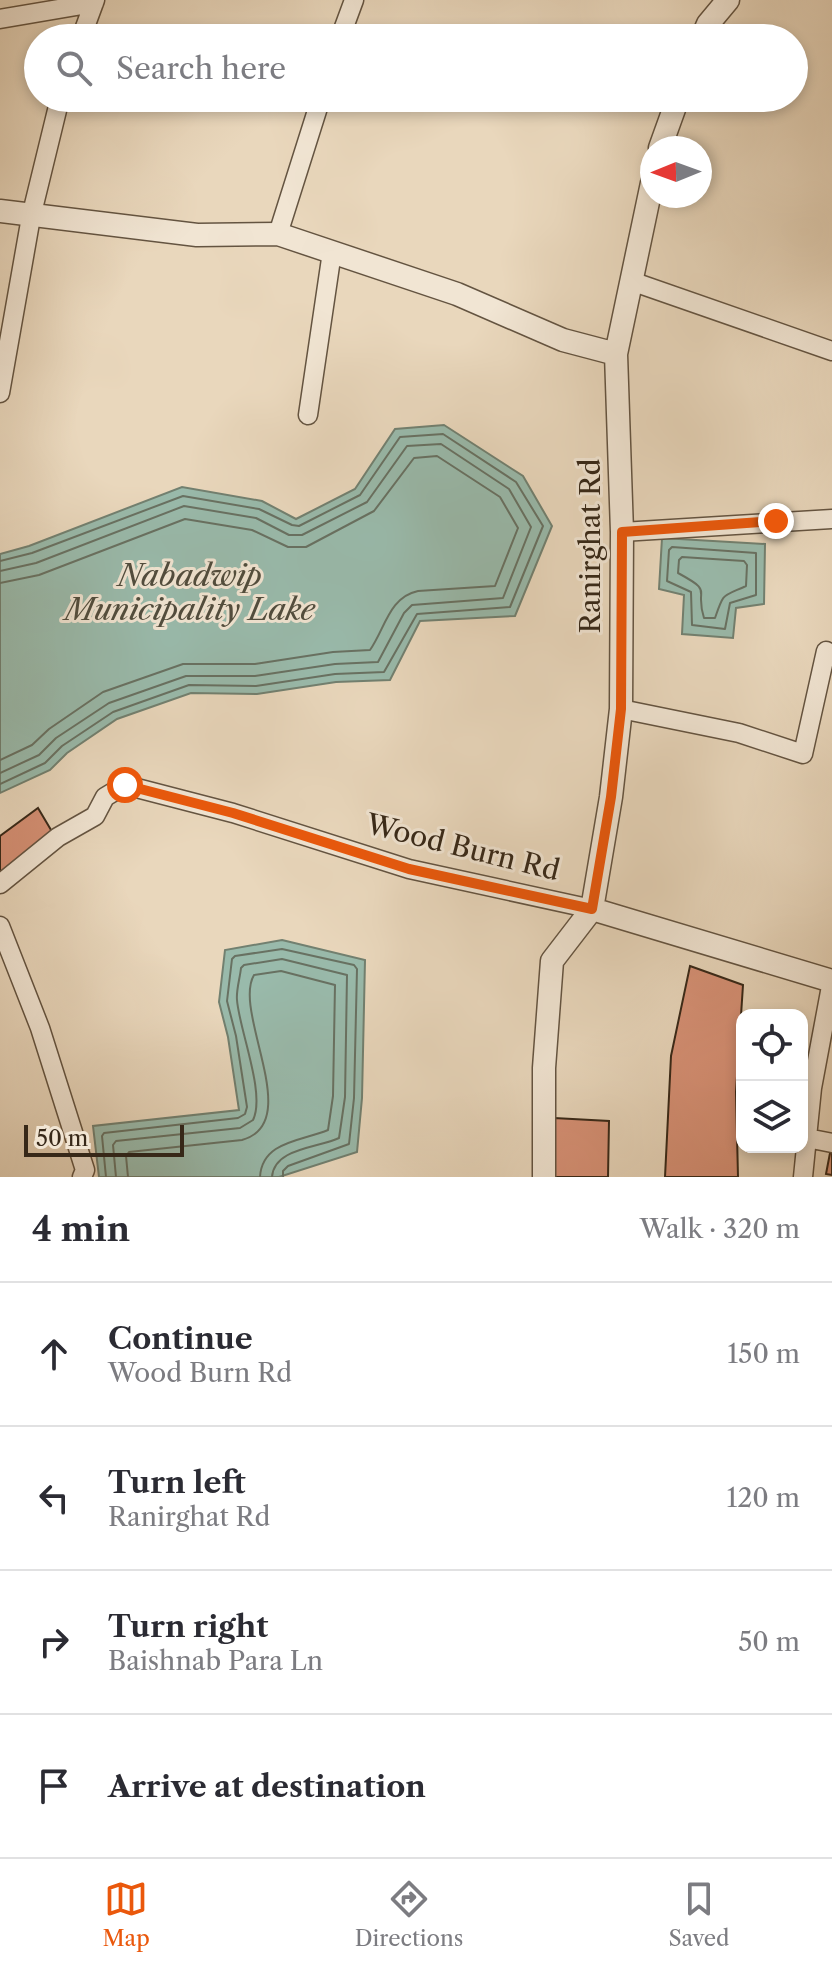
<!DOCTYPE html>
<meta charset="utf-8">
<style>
body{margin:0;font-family:"Libre Caslon Text",serif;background:#f2f2f3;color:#2b2b33}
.controls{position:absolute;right:24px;bottom:24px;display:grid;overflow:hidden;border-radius:16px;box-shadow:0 4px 12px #0003}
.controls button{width:72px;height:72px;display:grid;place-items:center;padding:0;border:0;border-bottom:2px solid #e1e1e2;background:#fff;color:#2b2b33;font:40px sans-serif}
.compass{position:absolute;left:640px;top:136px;width:72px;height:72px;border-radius:50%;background:#fff;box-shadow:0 4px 12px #0003;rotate:269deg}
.scale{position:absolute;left:24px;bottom:20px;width:160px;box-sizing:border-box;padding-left:8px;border:4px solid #372818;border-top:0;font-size:22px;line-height:28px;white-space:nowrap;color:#372818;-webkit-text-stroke:6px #f1e5d3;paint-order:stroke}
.stop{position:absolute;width:24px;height:24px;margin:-18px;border:6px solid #ea580c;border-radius:50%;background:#fff}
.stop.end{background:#ea580c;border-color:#fff;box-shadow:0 2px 8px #0008}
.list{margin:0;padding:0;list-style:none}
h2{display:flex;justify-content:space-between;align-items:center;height:104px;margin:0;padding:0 32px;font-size:34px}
h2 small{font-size:26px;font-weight:400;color:#7c7c81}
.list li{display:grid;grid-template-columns:52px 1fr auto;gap:24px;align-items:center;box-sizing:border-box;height:144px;padding:0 32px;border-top:2px solid #e1e1e2}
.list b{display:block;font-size:30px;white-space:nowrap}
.list p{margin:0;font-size:26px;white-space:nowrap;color:#7c7c81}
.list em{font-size:26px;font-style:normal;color:#7c7c81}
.icon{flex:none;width:44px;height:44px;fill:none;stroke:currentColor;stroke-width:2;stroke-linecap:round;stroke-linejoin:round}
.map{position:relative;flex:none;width:832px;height:1177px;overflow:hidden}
.search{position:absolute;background:#fff;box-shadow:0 4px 12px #0003;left:24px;right:24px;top:24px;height:88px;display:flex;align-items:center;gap:20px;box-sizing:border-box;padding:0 28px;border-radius:44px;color:#7c7c81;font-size:30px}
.sheet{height:680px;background:#fff}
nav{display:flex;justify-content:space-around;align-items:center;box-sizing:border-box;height:112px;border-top:2px solid #e1e1e2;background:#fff;font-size:22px;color:#7c7c81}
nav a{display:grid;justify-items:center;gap:4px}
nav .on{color:#ea580c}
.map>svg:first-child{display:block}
.water{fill:#99baab;stroke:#728070;stroke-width:2}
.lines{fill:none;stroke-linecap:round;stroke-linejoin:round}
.shore{stroke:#687162;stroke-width:2}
.building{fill:#d79176;stroke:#372818;stroke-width:2}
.minor-casing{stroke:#645441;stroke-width:21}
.tertiary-casing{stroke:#645441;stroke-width:25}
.minor{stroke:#f1e5d3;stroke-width:18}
.tertiary{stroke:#f1e5d3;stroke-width:22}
.route{stroke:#ea580c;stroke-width:10}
.labels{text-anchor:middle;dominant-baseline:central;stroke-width:6;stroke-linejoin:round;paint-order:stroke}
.street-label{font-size:28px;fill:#372818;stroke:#f1e5d3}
.water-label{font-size:30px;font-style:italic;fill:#504c3d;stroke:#f1e5d3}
</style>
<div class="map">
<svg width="832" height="1177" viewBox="0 0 832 1177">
<rect width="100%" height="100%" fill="#e9d7bc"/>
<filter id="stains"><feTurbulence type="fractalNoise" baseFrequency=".0025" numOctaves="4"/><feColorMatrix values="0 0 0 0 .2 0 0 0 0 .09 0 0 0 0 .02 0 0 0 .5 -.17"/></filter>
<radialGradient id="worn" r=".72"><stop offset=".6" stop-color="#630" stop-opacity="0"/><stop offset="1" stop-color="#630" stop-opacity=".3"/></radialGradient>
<path class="water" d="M 444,425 L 523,476 L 552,526 L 515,616 L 420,621 L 390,680 L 336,682 L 257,694 L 191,693 L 117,719 L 67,753 L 50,770 L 0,793 L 0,554 L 29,546 L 182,487 L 262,501 L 296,519 L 355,489 L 395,429 Z
M 662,538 L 765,544 L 764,604 L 736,608 L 733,638 L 682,634 L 684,595 L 659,589 Z
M 282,940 L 365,960 L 362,1098 L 357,1152 L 279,1177 L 99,1177 L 93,1126 L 239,1110 L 228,1037 L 219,1002 L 225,950 Z"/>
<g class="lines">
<path class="shore" d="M 672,547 L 756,553 L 756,595 L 730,603 L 725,629 L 692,625 L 691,592 L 667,581 L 669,550 Z
M 682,557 L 744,561 L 747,565 L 746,586 C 722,597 724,592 715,618 L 704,618 C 694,587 715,593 678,573 L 679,560 Z
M 0,561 L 32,553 L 183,496 L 259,509 L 292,525 L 299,526 L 360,495 L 400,437 L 443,434 L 516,482 L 543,526 L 510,607 L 417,614 L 384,672 L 335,674 L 256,686 L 189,685 L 113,712 L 62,746 L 45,763 L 0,784
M 0,571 L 36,563 L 184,506 L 256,518 L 289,535 L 302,535 L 367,502 L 407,446 L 441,444 L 509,489 L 531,527 L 503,598 L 412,605 L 404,613 L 378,662 L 335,664 L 255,676 L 186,676 L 109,703 L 56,738 L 39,755 L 0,773
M 0,583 L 39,575 L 185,519 L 252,530 L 288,547 L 306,547 L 374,511 L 414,458 L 437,456 L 500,497 L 518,528 L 495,586 L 418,591 C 389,597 385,629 370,650 L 333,652 L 255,664 L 183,664 L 103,692 L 49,729 L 32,745 L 0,760
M 106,1177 L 102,1136 L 104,1133 L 238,1118 L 245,1114 L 247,1107 L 236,1036 L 227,1001 L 232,959 L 235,956 L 282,949 L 354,965 L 357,969 L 354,1098 L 349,1144 L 288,1166 L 283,1171 L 283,1177
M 116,1177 L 113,1145 L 116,1141 L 240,1128 L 253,1120 C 266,1094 239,1029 237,1000 C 236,990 240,978 241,968 L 244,965 L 282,959 L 347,975 L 345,1097 L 339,1138 C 318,1148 274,1148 272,1177
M 128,1177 L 126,1156 L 129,1152 L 242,1140 C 305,1123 232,1012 254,975 L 281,971 L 335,985 L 333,1096 L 328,1130 C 302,1141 262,1141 260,1177"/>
</g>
<path class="building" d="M 38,808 L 54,835 L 0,879 L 0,836 Z
M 690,966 L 743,985 L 736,1092 L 738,1177 L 665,1177 L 671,1056 Z
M 554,1118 L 609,1121 L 608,1177 L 555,1177 Z
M 830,1153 L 832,1153 L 832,1175 L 826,1174 Z"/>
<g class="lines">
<defs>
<path id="minor" d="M 0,19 L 94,3
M 81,38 L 95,0
M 340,38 L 354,0
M 278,234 L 321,98
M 631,281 L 832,351
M 0,393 L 31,217 L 60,98
M 308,415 L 332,252
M 622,532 L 832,519
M 621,709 L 739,733 L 803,754 L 826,651 L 832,654
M 0,884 L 58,837 L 95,816 L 105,797 L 125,785 L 233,813 L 409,869 L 592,909
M 0,926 L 40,1028 L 85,1170 L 82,1177
M 807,1138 L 832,1143
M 803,1177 L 812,1088 L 832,981"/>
<path id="tertiary" d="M 702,38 L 708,24 L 728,0
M 660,148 L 678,98
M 0,211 L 197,235 L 278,234 L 457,294 L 563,340 L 616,354
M 592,909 L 832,981
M 544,1177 L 544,1068 L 552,961 L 592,909 L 611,797 L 621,709 L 622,532 L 616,354 L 652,183"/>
</defs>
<use href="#minor" class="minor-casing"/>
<use href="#tertiary" class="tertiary-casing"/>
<use href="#minor" class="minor"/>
<use href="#tertiary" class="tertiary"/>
</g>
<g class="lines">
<path class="route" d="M 125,785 L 233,813 L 409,869 L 592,909 L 611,797 L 621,709 L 622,532 L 776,521"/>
</g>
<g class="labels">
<g class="street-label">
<text transform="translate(590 546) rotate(-90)">Ranirghat Rd</text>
<text transform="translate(463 847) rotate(14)">Wood Burn Rd</text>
</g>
<g class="water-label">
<text x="190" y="575">Nabadwip<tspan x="190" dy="34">Municipality Lake</tspan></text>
</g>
</g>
<rect width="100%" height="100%" filter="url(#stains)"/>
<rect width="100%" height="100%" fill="url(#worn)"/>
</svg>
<div class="controls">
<button><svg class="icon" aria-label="locate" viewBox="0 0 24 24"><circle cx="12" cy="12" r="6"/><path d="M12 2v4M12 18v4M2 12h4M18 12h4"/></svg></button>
<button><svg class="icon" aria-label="layers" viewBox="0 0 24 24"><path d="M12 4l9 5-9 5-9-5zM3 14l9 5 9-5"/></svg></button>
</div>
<svg class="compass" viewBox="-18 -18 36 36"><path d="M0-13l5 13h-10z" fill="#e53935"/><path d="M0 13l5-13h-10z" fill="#7c7c81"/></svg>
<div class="scale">50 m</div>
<div class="stop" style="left:125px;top:785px"></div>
<div class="stop end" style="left:776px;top:521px"></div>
<div class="search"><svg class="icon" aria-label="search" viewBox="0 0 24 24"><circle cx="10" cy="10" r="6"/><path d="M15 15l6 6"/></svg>Search here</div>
</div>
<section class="sheet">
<h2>4 min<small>Walk · 320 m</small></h2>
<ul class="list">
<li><svg class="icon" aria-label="ahead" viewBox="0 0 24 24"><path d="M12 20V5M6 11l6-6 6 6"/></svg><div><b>Continue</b><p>Wood Burn Rd</p></div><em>150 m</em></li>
<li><svg class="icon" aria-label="left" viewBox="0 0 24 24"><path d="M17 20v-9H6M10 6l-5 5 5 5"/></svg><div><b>Turn left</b><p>Ranirghat Rd</p></div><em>120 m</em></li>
<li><svg class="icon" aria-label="right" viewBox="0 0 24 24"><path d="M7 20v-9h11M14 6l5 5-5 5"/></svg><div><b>Turn right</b><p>Baishnab Para Ln</p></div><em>50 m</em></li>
<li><svg class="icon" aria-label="arrive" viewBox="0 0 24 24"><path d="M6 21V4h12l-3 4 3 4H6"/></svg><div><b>Arrive at destination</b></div></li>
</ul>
</section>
<nav>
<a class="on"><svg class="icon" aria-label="map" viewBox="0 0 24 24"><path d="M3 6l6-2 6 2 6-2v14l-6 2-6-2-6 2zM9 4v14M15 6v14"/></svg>Map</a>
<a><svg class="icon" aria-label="directions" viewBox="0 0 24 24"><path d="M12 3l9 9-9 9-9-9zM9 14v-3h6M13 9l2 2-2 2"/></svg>Directions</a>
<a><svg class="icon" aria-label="saved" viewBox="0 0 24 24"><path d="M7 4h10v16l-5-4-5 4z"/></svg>Saved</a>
</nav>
